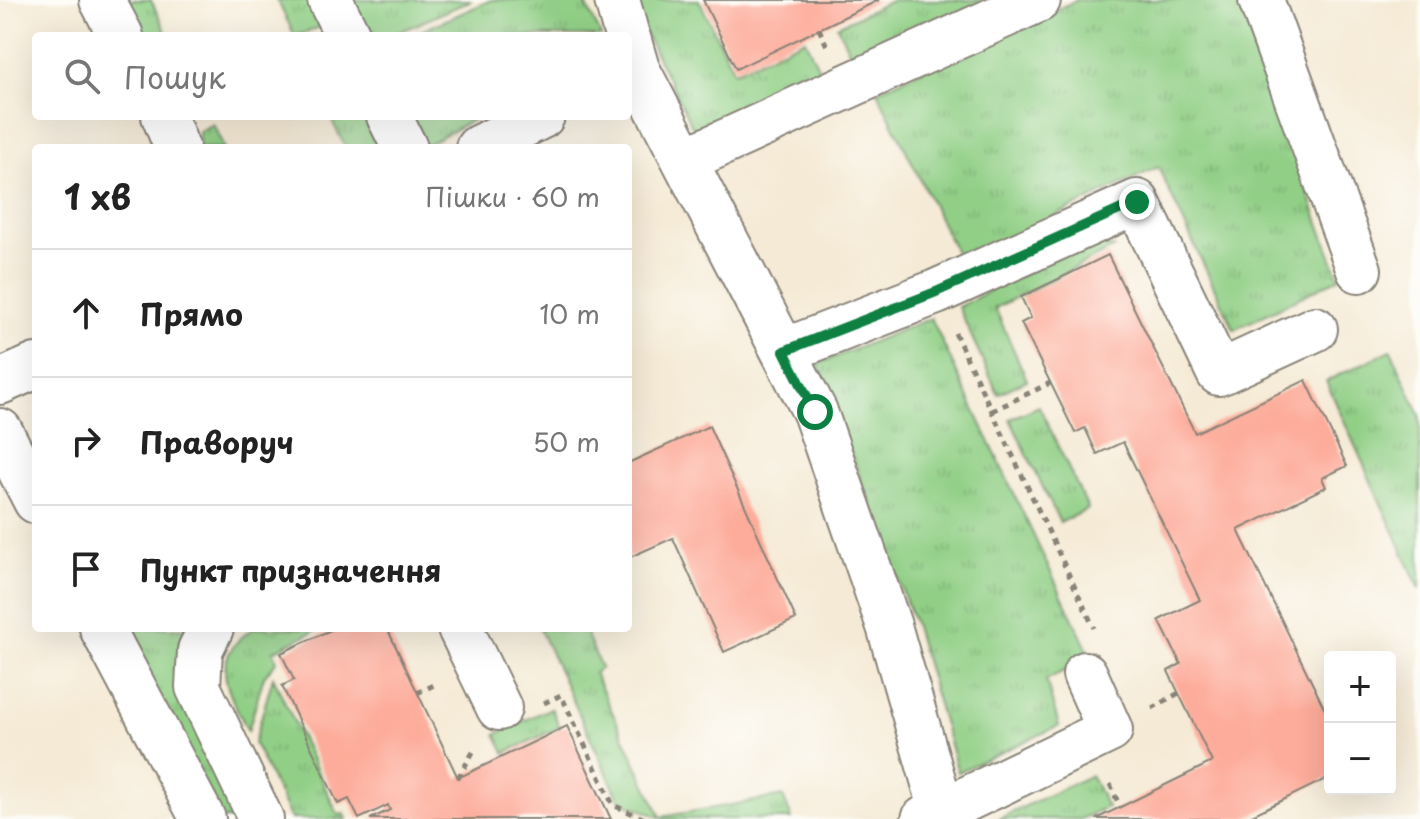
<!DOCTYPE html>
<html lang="uk">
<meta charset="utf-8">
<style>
body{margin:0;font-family:"Playpen Sans",sans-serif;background:#f6f6f6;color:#222}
.controls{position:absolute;right:24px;bottom:24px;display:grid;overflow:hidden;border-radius:8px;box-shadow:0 8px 32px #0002}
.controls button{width:72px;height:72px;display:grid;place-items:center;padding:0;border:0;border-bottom:2px solid #e0e0e0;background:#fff;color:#222;font:40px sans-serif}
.stop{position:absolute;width:24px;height:24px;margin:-18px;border:6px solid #0b8043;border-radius:50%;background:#fff}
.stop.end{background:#0b8043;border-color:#fff;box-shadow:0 2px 8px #0008}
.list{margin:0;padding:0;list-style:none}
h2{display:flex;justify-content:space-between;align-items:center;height:104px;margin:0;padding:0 32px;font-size:34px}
h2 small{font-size:26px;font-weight:400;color:#767676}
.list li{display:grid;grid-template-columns:52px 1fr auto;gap:24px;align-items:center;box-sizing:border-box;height:128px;padding:0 32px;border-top:2px solid #e0e0e0}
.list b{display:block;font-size:30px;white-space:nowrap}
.list em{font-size:26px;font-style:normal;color:#767676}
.icon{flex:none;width:44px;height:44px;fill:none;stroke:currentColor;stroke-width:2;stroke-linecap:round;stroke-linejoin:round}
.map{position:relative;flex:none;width:1420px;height:819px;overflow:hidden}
.search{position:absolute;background:#fff;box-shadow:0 8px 32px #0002;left:32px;top:32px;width:600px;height:88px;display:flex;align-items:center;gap:20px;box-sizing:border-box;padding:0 28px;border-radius:8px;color:#767676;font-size:30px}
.panel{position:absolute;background:#fff;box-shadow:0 8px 32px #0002;left:32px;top:144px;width:600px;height:488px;border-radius:8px}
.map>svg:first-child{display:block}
.grass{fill:url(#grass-tufts);stroke:#567651;stroke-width:2}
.building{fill:#fdab9a}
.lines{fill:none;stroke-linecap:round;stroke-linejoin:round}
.minor-casing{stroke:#888378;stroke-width:48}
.path{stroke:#888378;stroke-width:5;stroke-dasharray:6 6;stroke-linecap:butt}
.minor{stroke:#fff;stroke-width:44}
.route{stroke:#0b8043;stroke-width:10}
</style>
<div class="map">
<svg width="1420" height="819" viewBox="0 0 1420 819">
<defs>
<pattern id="grass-tufts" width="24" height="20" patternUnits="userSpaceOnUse" patternTransform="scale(2)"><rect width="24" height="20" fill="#91cf86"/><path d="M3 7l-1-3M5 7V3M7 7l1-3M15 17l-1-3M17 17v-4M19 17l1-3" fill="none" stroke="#7cb173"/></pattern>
</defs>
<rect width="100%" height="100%" fill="#fdfcf7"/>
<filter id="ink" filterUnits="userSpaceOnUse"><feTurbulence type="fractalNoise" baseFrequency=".0125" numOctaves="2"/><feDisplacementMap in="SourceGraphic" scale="16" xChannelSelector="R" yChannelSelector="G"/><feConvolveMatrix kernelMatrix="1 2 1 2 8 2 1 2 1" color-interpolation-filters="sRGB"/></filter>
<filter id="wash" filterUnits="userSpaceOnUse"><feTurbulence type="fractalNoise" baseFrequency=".006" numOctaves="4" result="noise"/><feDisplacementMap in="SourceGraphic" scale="32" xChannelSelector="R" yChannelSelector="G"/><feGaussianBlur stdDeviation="1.8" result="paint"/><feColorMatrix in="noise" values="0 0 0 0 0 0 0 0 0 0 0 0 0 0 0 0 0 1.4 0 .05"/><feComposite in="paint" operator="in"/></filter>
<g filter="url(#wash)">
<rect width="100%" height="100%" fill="#f5ead5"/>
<path class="grass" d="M 125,0 L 151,0 L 168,36 L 142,36 Z
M 277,0 L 313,0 L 326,25 L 295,36 Z
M 349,0 L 472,0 L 390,36 L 367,36 Z
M 491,0 L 584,0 L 601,36 L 410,36 Z
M 632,0 L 699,0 L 734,72 L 805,39 L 824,80 L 698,138 L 632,7 Z
M 893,0 L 984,0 L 986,6 L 856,66 L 837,26 Z
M 1077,0 L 1238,0 L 1339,278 L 1234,330 L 1158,167 L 960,261 L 877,91 Z
M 371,116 L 387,148 L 346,148 L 330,117 Z
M 407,116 L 480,116 L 422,147 Z
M 213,124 L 224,148 L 199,148 L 199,131 Z
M 1096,241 L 1114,248 L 995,308 L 1027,380 L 998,394 L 958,307 L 1085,242 Z
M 931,318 L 1091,657 L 1046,680 L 1059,726 L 958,772 L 914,623 L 818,364 Z
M 1391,350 L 1420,415 L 1420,590 L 1326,381 Z
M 1039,406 L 1088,509 L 1060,523 L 1010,419 Z
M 113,628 L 189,628 L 247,819 L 211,819 Z
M 254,628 L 321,628 L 273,651 L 277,661 L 264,676 L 248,731 C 228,692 206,658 254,628 Z
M 539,628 L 584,628 L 601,668 L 594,673 L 661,817 L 783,796 L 792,819 L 664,819 L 620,801 Z
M 273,677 L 338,815 L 344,814 L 347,819 L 291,819 L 254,743 Z
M 551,708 L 560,727 L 505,753 L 496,734 Z
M 1091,775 L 1107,807 L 1081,819 L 998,819 Z"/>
<g id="blocks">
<path class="building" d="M 703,0 L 879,0 L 736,69 Z
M 1108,255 L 1195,433 L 1306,380 L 1347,466 L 1322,478 L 1326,487 L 1238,530 L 1330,720 L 1330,777 L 1244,819 L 1096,819 L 1212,762 L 1168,671 L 1181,664 L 1159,620 L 1200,600 L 1123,442 L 1097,454 L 1085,428 L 1075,433 L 1021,323 L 1031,318 L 1021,297 Z
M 709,426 L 796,619 L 724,652 L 673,538 L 628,558 L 628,463 Z
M 335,628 L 387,628 L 458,778 L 567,726 L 611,819 L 370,819 L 390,810 L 388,805 L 359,819 L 349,799 L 338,804 L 282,686 L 294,680 L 281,653 Z"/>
</g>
</g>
<g filter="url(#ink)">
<use href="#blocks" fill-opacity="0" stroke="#888378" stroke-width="2"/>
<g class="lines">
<defs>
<path id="minor" d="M 102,0 L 121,36
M 330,0 L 348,36
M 617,0 L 627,36
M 1261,0 L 1359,270
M 628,38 L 637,69 L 815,412 L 889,626 L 942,811 L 924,819
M 164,116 L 177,148
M 389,116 L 405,148
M 478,148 L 542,116
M 685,160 L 1038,0
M 784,351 L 936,292 L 1137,202 L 1219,373 L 1315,329
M 0,382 L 36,366
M 0,431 L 36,501
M 102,628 L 203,819
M 211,628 L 200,650 L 198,687 L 261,819
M 460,628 L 499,708
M 942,811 L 1110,730 L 1085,674"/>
</defs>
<use href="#minor" class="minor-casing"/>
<path class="path" d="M 819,29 L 827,46
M 955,333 L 1094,628
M 992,411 L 1050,383
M 417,693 L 434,685
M 544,703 L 561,695 L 613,805 L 645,819
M 1152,708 L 1179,693
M 458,778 L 476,747
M 1110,784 L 1120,807"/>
<use href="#minor" class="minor"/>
</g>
</g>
<g class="lines" filter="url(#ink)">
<path class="route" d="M 815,412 L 784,351 L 936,292 L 1137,202"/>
</g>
</svg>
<div class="controls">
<button>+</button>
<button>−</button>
</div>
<div class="stop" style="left:815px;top:412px"></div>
<div class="stop end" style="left:1137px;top:202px"></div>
<div class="search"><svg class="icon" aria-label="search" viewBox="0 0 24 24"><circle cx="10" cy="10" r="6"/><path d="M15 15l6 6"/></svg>Пошук</div>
<section class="panel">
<h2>1 хв<small>Пішки · 60 m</small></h2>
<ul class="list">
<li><svg class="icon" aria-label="ahead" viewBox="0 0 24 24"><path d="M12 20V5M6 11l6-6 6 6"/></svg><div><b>Прямо</b></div><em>10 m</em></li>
<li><svg class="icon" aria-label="right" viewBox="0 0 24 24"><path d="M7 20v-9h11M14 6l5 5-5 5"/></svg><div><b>Праворуч</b></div><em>50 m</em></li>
<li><svg class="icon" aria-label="arrive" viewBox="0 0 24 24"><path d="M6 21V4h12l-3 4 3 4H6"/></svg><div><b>Пункт призначення</b></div></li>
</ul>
</section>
</div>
